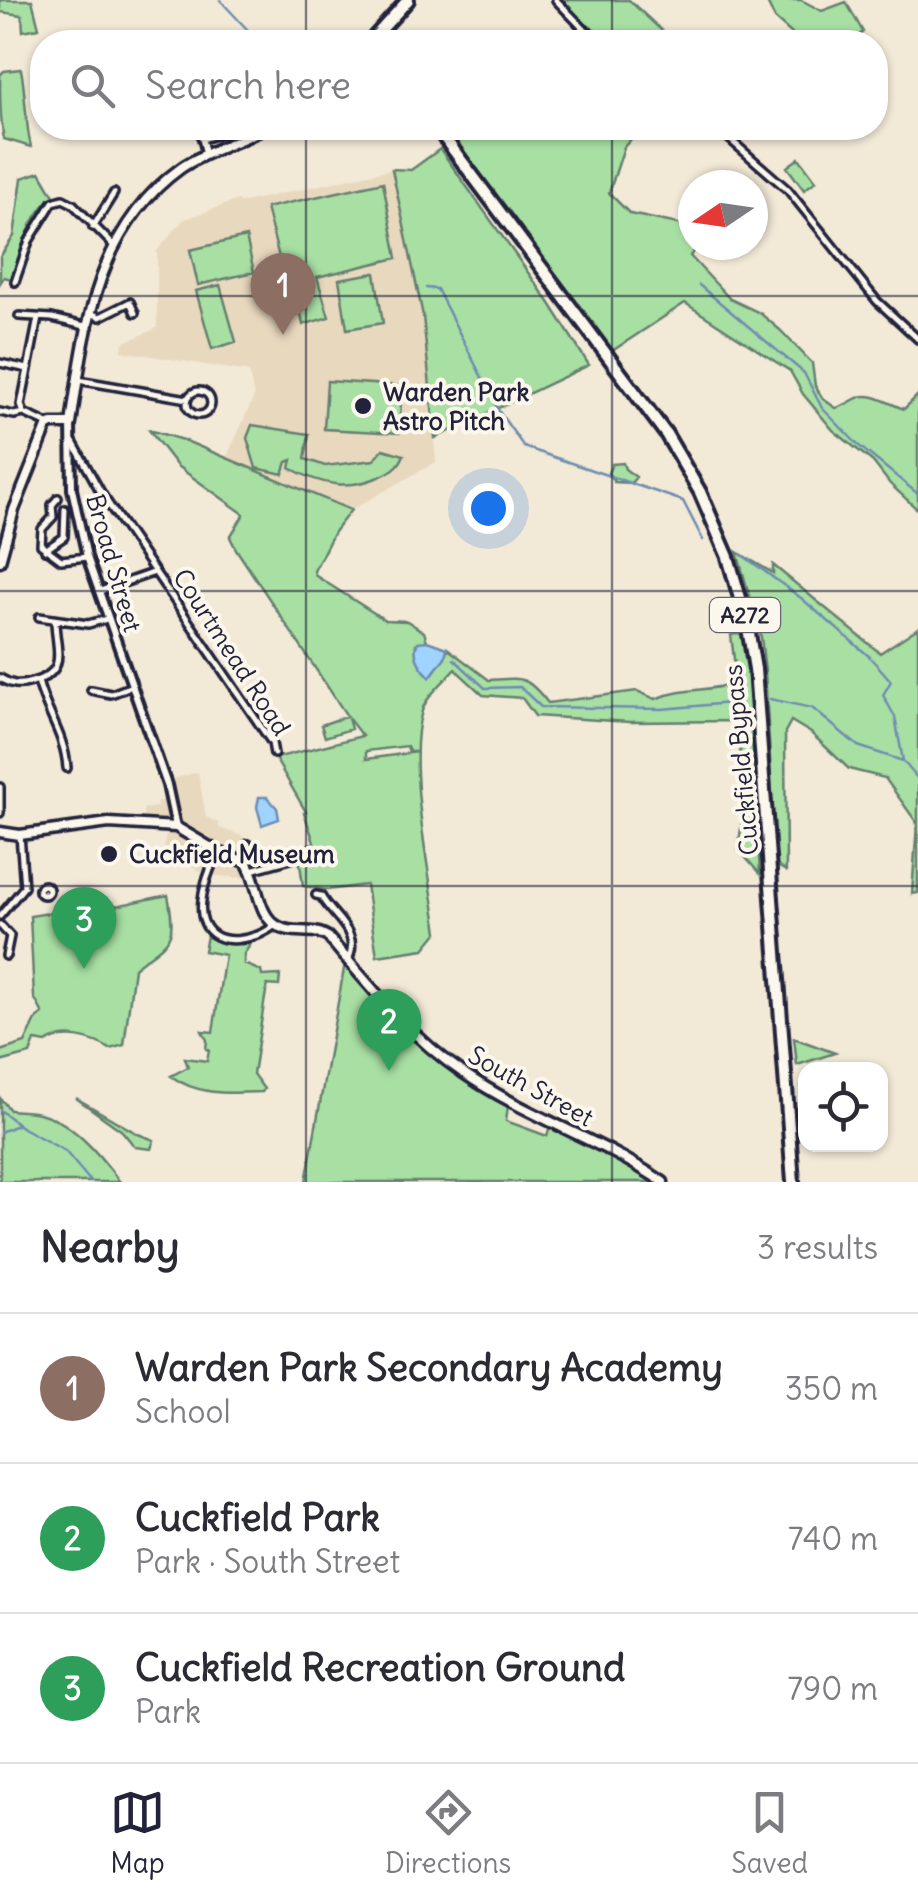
<!DOCTYPE html>
<meta charset="utf-8">
<style>
body{margin:0;font-family:Delius,sans-serif;background:#f7f7f7;color:#2b2b33}
.controls{position:absolute;right:30px;bottom:30px;display:grid;overflow:hidden;border-radius:20px;box-shadow:0 2px 8px #0004}
.controls button{width:90px;height:90px;display:grid;place-items:center;padding:0;border:0;border-bottom:2px solid #e1e1e2;background:#fff;color:#2b2b33;font:50px sans-serif}
.compass{position:absolute;left:678px;top:170px;width:90px;height:90px;border-radius:50%;background:#fff;box-shadow:0 2px 8px #0004;rotate:257deg}
.you{position:absolute;left:488px;top:508px;width:35px;height:35px;margin:-25px;border:8px solid #fff;border-radius:50%;background:#1a73e8;box-shadow:0 0 0 15px #1a73e833}
.badge{display:grid;place-items:center;width:65px;height:65px;border-radius:50%;background:#22223b;color:#fff;font-size:32px;font-weight:700}
.pin{position:absolute;translate:-50% -82px;filter:drop-shadow(0 2px 5px #0008)}
.pin::after{content:'';position:absolute;top:52px;width:35px;height:30px;background:inherit;clip-path:polygon(0 0,100% 0,50% 100%)}
.list{margin:0;padding:0;list-style:none}
h2{display:flex;justify-content:space-between;align-items:center;height:130px;margin:0;padding:0 40px;font-size:42px}
h2 small{font-size:32px;font-weight:400;color:#7c7c81}
.list li{display:grid;grid-template-columns:65px 1fr auto;gap:30px;align-items:center;box-sizing:border-box;height:150px;padding:0 40px;border-top:2px solid #e1e1e2}
.list b{display:block;font-size:38px;white-space:nowrap}
.list p{margin:0;font-size:32px;white-space:nowrap;color:#7c7c81}
.list em{font-size:32px;font-style:normal;color:#7c7c81}
.icon{flex:none;width:55px;height:55px;fill:none;stroke:currentColor;stroke-width:2;stroke-linecap:round;stroke-linejoin:round}
.map{position:relative;flex:none;width:918px;height:1182px;overflow:hidden}
.search{position:absolute;background:#fff;box-shadow:0 2px 8px #0004;left:30px;right:30px;top:30px;height:110px;display:flex;align-items:center;gap:25px;box-sizing:border-box;padding:0 35px;border-radius:40px;color:#7c7c81;font-size:38px}
.sheet{height:580px;background:#fff}
nav{display:flex;justify-content:space-around;align-items:center;box-sizing:border-box;height:140px;border-top:2px solid #e1e1e2;background:#fff;font-size:28px;color:#7c7c81}
nav a{display:grid;justify-items:center;gap:5px}
nav .on{color:#22223b}
.map>svg:first-child{display:block}
.built{fill:#e8d8be}
.green{fill:#a8dfa3;stroke:#65806f;stroke-width:2.5;fill-rule:evenodd}
.water{fill:#a0d4fe;stroke:#6e8db0;stroke-width:2.5}
.lines{fill:none;stroke-linecap:round;stroke-linejoin:round}
.stream{stroke:#6e8db0;stroke-width:2.5}
.minor-casing{stroke:#22223b;stroke-width:12}
.tertiary-casing{stroke:#22223b;stroke-width:14}
.secondary-casing{stroke:#22223b;stroke-width:15}
.trunk-casing{stroke:#22223b;stroke-width:18}
.minor{stroke:#fbf7ec;stroke-width:5}
.tertiary{stroke:#fbf7ec;stroke-width:6}
.secondary{stroke:#fbf7ec;stroke-width:8}
.trunk{stroke:#fbf7ec;stroke-width:10}
.grid{fill:none;stroke:#22223b;stroke-width:2.5;stroke-opacity:0.55}
.poi-dot{fill:#22223b;stroke:#fbf7ec;stroke-width:4}
.labels{text-anchor:middle;dominant-baseline:central;stroke-width:8;stroke-linejoin:round;paint-order:stroke}
.shield{fill:#fbf7ec;stroke:#636270;stroke-width:2.5}
.shield-label{font-size:22px;font-weight:bold;fill:#22223b}
.poi-label{font-size:25px;font-weight:bold;fill:#22223b;stroke:#fbf7ec;text-anchor:start}
.street-label{font-size:25px;fill:#22223b;stroke:#fbf7ec}
</style>
<div class="map">
<svg width="918" height="1182" viewBox="0 0 918 1182">
<rect width="100%" height="100%" fill="#f2e9d7"/>
<filter id="ink" filterUnits="userSpaceOnUse"><feTurbulence type="fractalNoise" baseFrequency=".01" numOctaves="2"/><feDisplacementMap in="SourceGraphic" scale="20" xChannelSelector="R" yChannelSelector="G"/><feConvolveMatrix kernelMatrix="1 2 1 2 8 2 1 2 1" color-interpolation-filters="sRGB"/></filter>
<g filter="url(#ink)">
<path class="built" d="M 392,169 L 423,316 L 436,462 L 351,510 L 226,459 L 254,397 L 249,372 L 122,351 L 123,343 L 157,328 L 157,251 L 183,220 L 238,200 L 240,203 Z
M 198,772 L 206,817 L 219,823 L 219,828 L 242,836 L 248,844 L 259,846 L 263,853 L 263,865 L 256,874 L 245,878 L 208,875 L 192,866 L 195,860 L 164,847 L 167,827 L 144,824 L 143,809 L 157,807 L 156,802 L 171,798 L 166,781 Z"/>
<path class="green" d="M 0,0 L 32,0 L 39,28 L 23,31 L 22,15 L 0,12 Z
M 560,0 L 629,0 L 674,42 L 610,42 L 585,26 Z
M 766,0 L 801,0 L 822,11 L 846,2 L 863,32 L 851,42 L 801,42 L 775,19 Z
M 21,69 C 26,96 25,121 31,147 L 4,139 C 0,118 0,97 0,75 L 4,71 Z
M 445,128 L 641,128 L 624,147 L 609,193 L 630,214 L 693,227 L 693,245 L 699,245 L 690,256 L 730,299 L 760,313 L 780,330 L 812,363 L 815,386 L 823,399 L 836,408 C 846,406 851,400 860,397 C 873,392 891,405 904,409 L 918,395 L 918,510 L 890,484 L 873,462 L 833,430 L 803,394 L 790,371 L 685,303 L 612,351 Z
M 440,149 L 549,302 L 589,365 L 435,438 L 423,316 L 392,169 L 411,170 Z
M 799,158 L 816,181 L 804,190 L 787,167 Z
M 40,172 L 54,196 C 30,213 21,252 11,279 L 4,277 L 0,283 L 0,257 L 14,236 L 22,178 Z
M 383,182 L 397,258 L 317,277 L 329,317 L 303,325 L 296,288 L 298,284 L 310,279 L 286,284 L 266,208 Z
M 246,237 L 254,272 L 198,285 L 190,250 Z
M 375,273 L 383,323 L 347,329 L 339,279 Z
M 220,285 L 236,342 L 212,349 L 196,291 Z
M 327,381 L 402,386 L 399,433 L 324,429 Z
M 252,425 L 309,434 L 305,459 L 325,466 L 374,460 L 383,449 L 404,455 C 399,467 392,471 381,476 C 349,491 321,485 290,468 L 292,460 L 287,462 L 283,474 L 256,468 L 247,438 Z
M 149,430 L 186,441 L 351,510 L 334,532 L 314,571 L 316,576 L 385,620 L 407,621 L 424,632 L 427,641 L 416,644 C 414,658 421,666 430,677 L 445,657 L 447,648 L 489,680 C 523,678 526,675 548,703 L 637,691 L 655,699 C 686,687 707,692 737,683 L 731,635 L 742,633 L 750,681 L 760,874 L 738,849 L 746,795 L 736,721 L 630,722 L 535,716 L 522,698 L 483,695 L 455,669 C 446,680 426,696 422,711 C 406,763 430,876 438,932 L 424,949 L 377,956 L 366,885 L 327,890 L 303,886 L 298,849 L 314,842 L 304,813 L 306,812 L 275,758 L 362,736 L 348,718 L 351,729 L 325,737 L 321,725 L 347,716 L 236,549 L 230,537 L 244,514 L 177,466 ZM 407,746 L 409,752 L 417,752 L 366,759 L 366,751 Z
M 623,463 L 625,469 L 636,477 L 631,483 L 614,482 L 608,473 L 612,464 Z
M 737,552 L 773,573 L 773,565 L 880,653 L 918,628 L 918,893 L 912,894 L 917,823 L 885,778 L 849,769 L 811,733 L 791,721 L 785,732 L 786,871 L 776,865 L 765,671 L 761,637 Z
M 168,895 C 177,944 170,939 134,968 L 124,1045 L 110,1049 C 93,1039 64,1030 46,1043 L 35,1041 L 30,1054 L 0,1062 L 0,1051 L 25,1043 L 36,1020 L 43,1014 L 34,997 L 30,916 L 113,903 L 116,906 Z
M 207,936 L 235,943 L 248,940 L 250,945 L 244,954 L 244,964 L 261,971 L 262,976 L 280,975 L 279,986 L 267,985 L 253,1074 L 264,1089 L 262,1092 C 229,1093 198,1096 171,1076 L 188,1067 L 185,1058 L 207,1061 L 209,1050 L 206,1049 L 207,1040 L 202,1031 L 213,1032 L 225,955 L 204,951 Z
M 345,963 L 421,1046 L 508,1106 L 506,1121 L 547,1136 L 551,1122 L 663,1182 L 306,1182 Z
M 794,1038 L 835,1053 L 797,1065 Z
M 0,1098 L 10,1110 C 18,1111 27,1111 34,1112 C 69,1117 100,1155 120,1182 L 0,1182 Z
M 76,1098 L 138,1134 L 154,1140 L 151,1149 L 135,1147 L 122,1131 Z"/>
<path class="water" d="M 427,641 L 447,648 L 445,657 L 430,677 C 421,668 411,654 418,642 Z
M 259,797 L 267,797 L 277,808 L 279,819 L 262,825 L 257,807 Z"/>
<g class="lines">
<path class="stream" d="M 220,0 L 259,42
M 699,285 L 804,373 L 822,408 L 858,445 L 918,494
M 426,288 L 437,289 L 500,413 L 524,447 L 683,501 L 703,540
M 741,554 L 801,598 L 870,657
M 454,659 L 485,688 L 520,687 L 541,707 L 662,709 L 741,702
M 872,659 L 891,681 L 883,695 L 895,717 L 903,761 L 918,779
M 770,699 L 812,708 L 858,746 L 903,761
M 0,1110 L 23,1128 L 65,1151 L 91,1182
M 0,1132 L 17,1125"/>
<defs>
<path id="minor" d="M 556,0 L 583,28 L 605,42
M 717,128 L 788,190 L 877,301 L 918,339
M 206,154 L 202,139 L 239,128
M 93,227 L 114,193
M 15,282 L 29,241 L 53,202 L 63,199 L 73,204 L 113,245
M 93,314 L 100,317 L 130,302 L 135,313
M 19,316 L 52,318 L 89,327
M 38,318 L 21,405 L 24,413 L 50,425
M 0,363 L 28,369
M 78,380 L 188,399
M187 403a12 12 0 1 1 24 0a12 12 0 1 1-24 0Z
M 0,412 L 14,415 L 24,413
M 73,442 L 103,496 L 272,743 L 274,754
M 58,498 L 52,505 L 53,517 L 42,529 L 41,545 L 61,560 L 87,557
M 45,550 L 64,537 L 65,509
M 100,591 L 155,572
M 39,617 L 88,624 L 107,619
M 0,678 C 12,685 19,686 32,682 C 70,672 55,649 55,620
M 38,681 C 46,713 65,735 67,768
M 91,690 L 111,694 L 132,686
M 0,787 L 0,813
M 218,852 C 209,870 196,903 204,922 C 215,950 258,940 275,925
M 246,862 L 248,844
M 251,870 L 298,857
M39 890a5 5 0 1 1 10 0a5 5 0 1 1-10 0Z
M 316,895 L 321,896 C 332,917 362,932 348,960
M 0,916 L 24,887 L 20,835
M 0,925 L 10,936 L 6,956"/>
<path id="tertiary" d="M 71,424 L 72,489 L 87,557 L 167,785 L 176,827"/>
<path id="secondary" d="M 0,561 L 14,510 L 47,427 L 52,424 L 71,424 C 85,328 96,229 181,168 C 207,150 238,143 265,128
M 0,832 L 20,835 L 109,823 L 176,827 L 218,852 L 246,862 C 259,880 256,916 279,927 C 295,935 313,927 328,937 C 369,985 409,1036 462,1072 C 525,1116 600,1139 663,1182"/>
<path id="trunk" d="M 370,42 L 408,0
M 437,128 L 666,434 L 700,492 L 728,557 L 747,622 L 755,669 L 793,1182"/>
</defs>
<use href="#minor" class="minor-casing"/>
<use href="#tertiary" class="tertiary-casing"/>
<use href="#secondary" class="secondary-casing"/>
<use href="#trunk" class="trunk-casing"/>
<use href="#minor" class="minor"/>
<use href="#tertiary" class="tertiary"/>
<use href="#secondary" class="secondary"/>
<use href="#trunk" class="trunk"/>
</g>
</g>
<path class="grid" d="M 306,0 L 306,42M 612,0 L 612,42M 306,128 L 306,1182M 612,128 L 612,1182M 0,296 L 918,296M 0,591 L 918,591M 0,886 L 918,886"/>
<g class="poi-dot">
<circle cx="363" cy="406" r="10"/>
<circle cx="109" cy="854" r="10"/>
</g>
<g class="labels">
<rect class="shield" x="710" y="598" width="70" height="34" rx="8"/>
<g class="shield-label">
<text x="745" y="615">A272</text>
</g>
<g class="poi-label">
<text x="383" y="392">Warden Park<tspan x="383" dy="29">Astro Pitch</tspan></text>
<text x="129" y="854">Cuckfield Museum</text>
</g>
<g class="street-label">
<text transform="translate(114 563) rotate(74)">Broad Street</text>
<text transform="translate(232 652) rotate(57)">Courtmead Road</text>
<text transform="translate(741 760) rotate(-95)">Cuckfield Bypass</text>
<text transform="translate(531 1086) rotate(29)">South Street</text>
</g>
</g>
</svg>
<div class="controls">
<button><svg class="icon" aria-label="locate" viewBox="0 0 24 24"><circle cx="12" cy="12" r="6"/><path d="M12 2v4M12 18v4M2 12h4M18 12h4"/></svg></button>
</div>
<svg class="compass" viewBox="-18 -18 36 36"><path d="M0-13l5 13h-10z" fill="#e53935"/><path d="M0 13l5-13h-10z" fill="#7c7c81"/></svg>
<div class="you"></div>
<div class="pin badge" style="left:283px;top:335px;background:#8d6e63">1</div>
<div class="pin badge" style="left:389px;top:1071px;background:#2e9e5b">2</div>
<div class="pin badge" style="left:84px;top:969px;background:#2e9e5b">3</div>
<div class="search"><svg class="icon" aria-label="search" viewBox="0 0 24 24"><circle cx="10" cy="10" r="6"/><path d="M15 15l6 6"/></svg>Search here</div>
</div>
<section class="sheet">
<h2>Nearby<small>3 results</small></h2>
<ul class="list">
<li><span class="badge" style="background:#8d6e63">1</span><div><b>Warden Park Secondary Academy</b><p>School</p></div><em>350 m</em></li>
<li><span class="badge" style="background:#2e9e5b">2</span><div><b>Cuckfield Park</b><p>Park · South Street</p></div><em>740 m</em></li>
<li><span class="badge" style="background:#2e9e5b">3</span><div><b>Cuckfield Recreation Ground</b><p>Park</p></div><em>790 m</em></li>
</ul>
</section>
<nav>
<a class="on"><svg class="icon" aria-label="map" viewBox="0 0 24 24"><path d="M3 6l6-2 6 2 6-2v14l-6 2-6-2-6 2zM9 4v14M15 6v14"/></svg>Map</a>
<a><svg class="icon" aria-label="directions" viewBox="0 0 24 24"><path d="M12 3l9 9-9 9-9-9zM9 14v-3h6M13 9l2 2-2 2"/></svg>Directions</a>
<a><svg class="icon" aria-label="saved" viewBox="0 0 24 24"><path d="M7 4h10v16l-5-4-5 4z"/></svg>Saved</a>
</nav>
